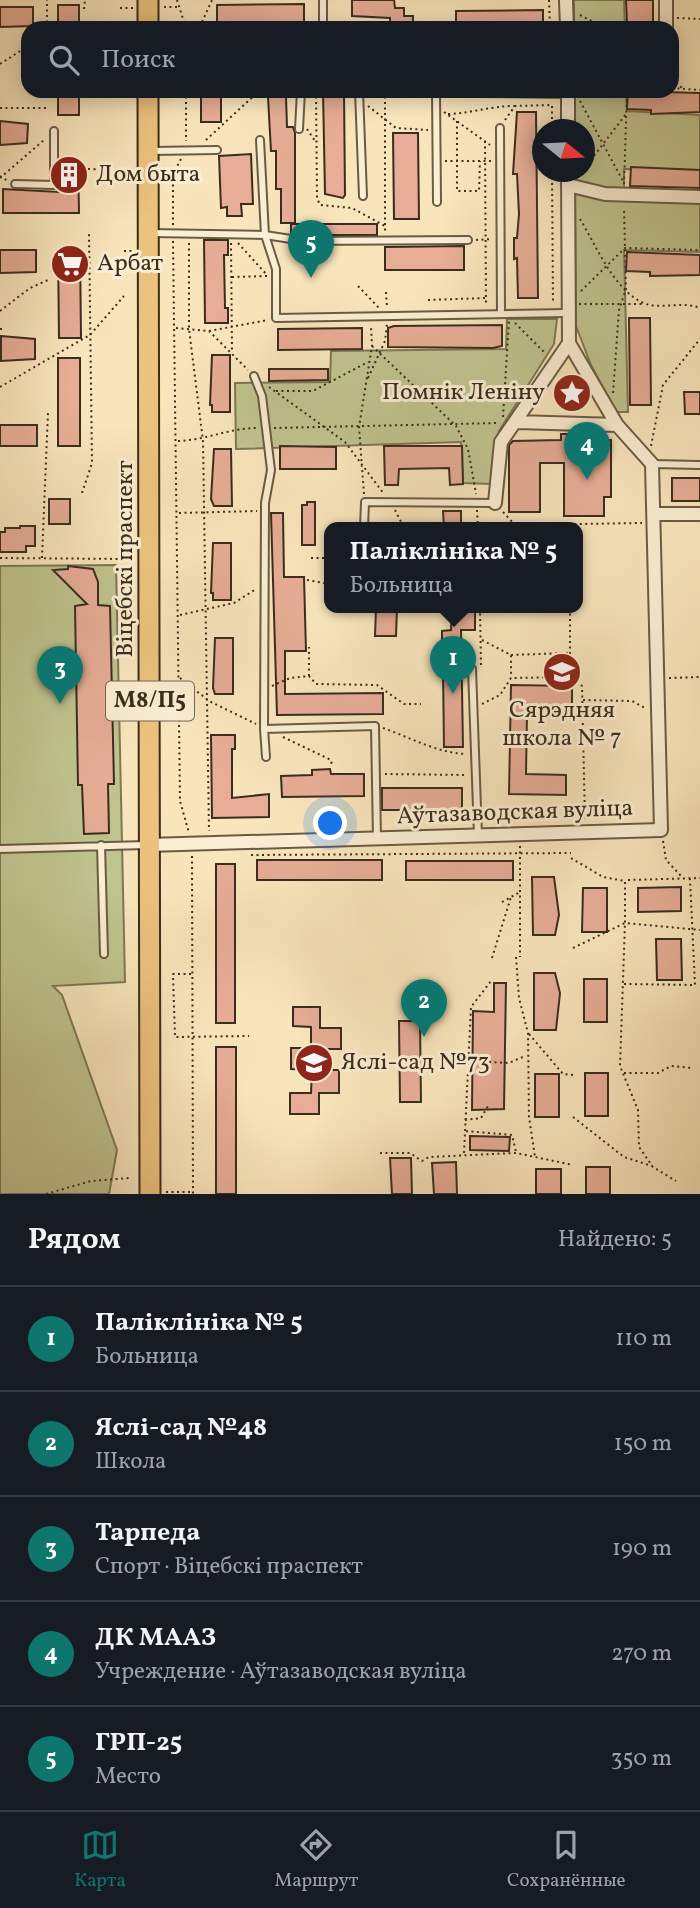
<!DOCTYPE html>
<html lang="ru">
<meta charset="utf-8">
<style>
body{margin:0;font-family:Vollkorn,serif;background:#242831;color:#f1f3f6}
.compass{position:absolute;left:532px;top:119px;width:63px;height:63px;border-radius:50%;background:#171b24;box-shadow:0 4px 18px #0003;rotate:108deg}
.you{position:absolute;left:331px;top:824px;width:24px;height:24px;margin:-18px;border:5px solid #fff;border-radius:50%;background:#1a73e8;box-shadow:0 0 0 10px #1a73e833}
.badge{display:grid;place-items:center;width:46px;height:46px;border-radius:50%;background:#0f766e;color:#fff;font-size:23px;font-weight:700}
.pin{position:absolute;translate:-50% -58px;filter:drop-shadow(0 2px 4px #0008)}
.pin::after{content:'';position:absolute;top:37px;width:24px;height:21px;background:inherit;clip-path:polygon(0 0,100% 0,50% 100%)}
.popup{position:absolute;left:324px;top:522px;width:259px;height:91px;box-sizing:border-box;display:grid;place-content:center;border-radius:14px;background:#171b24;filter:drop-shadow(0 2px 5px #0005);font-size:23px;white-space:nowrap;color:#9ea1a6}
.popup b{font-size:26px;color:#f1f3f6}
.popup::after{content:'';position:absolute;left:50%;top:100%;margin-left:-14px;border:14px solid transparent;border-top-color:#171b24}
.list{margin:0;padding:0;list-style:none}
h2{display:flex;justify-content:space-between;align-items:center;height:91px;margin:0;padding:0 28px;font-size:30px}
h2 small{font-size:23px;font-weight:400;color:#9ea1a6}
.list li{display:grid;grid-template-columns:46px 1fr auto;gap:21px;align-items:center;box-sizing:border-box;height:105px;padding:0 28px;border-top:2px solid #363941}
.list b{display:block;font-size:26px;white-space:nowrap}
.list p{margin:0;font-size:23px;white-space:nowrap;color:#9ea1a6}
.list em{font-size:23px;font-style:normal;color:#9ea1a6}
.icon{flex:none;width:38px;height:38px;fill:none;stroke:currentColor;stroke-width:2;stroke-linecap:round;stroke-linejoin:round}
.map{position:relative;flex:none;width:700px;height:1194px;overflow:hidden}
.search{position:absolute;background:#171b24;box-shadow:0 4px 18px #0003;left:21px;right:21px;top:21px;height:77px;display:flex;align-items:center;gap:18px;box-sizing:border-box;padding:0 24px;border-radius:21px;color:#9ea1a6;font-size:26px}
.sheet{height:616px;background:#171b24}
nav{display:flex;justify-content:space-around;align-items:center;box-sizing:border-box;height:98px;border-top:2px solid #363941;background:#171b24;font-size:19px;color:#9ea1a6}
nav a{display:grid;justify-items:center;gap:4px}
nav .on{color:#0f766e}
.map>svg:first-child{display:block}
.green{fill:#c0c48f;stroke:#7d7856;stroke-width:2}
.building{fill:#e7ad96;stroke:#3a2d1c;stroke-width:2}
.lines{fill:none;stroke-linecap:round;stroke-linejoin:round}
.service-casing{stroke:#6a5b44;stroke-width:10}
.minor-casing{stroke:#6a5b44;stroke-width:16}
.primary-casing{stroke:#3a2d1c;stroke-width:23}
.path{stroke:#3a2d1c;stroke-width:2;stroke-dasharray:2 3.5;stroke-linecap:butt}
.service{stroke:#fbeed3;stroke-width:6}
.minor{stroke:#fbeed3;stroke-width:12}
.primary{stroke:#ecc27e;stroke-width:19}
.labels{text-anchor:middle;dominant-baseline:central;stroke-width:6;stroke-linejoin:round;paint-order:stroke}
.shield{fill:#fbeed3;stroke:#746753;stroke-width:2}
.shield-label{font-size:23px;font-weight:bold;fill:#3a2d1c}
.poi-label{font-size:24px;fill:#3a2d1c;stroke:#fbeed3;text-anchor:start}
.street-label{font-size:24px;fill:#3a2d1c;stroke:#fbeed3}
</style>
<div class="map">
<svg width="700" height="1194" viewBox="0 0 700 1194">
<rect width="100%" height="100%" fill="#f9e5bc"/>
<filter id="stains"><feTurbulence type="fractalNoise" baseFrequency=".00286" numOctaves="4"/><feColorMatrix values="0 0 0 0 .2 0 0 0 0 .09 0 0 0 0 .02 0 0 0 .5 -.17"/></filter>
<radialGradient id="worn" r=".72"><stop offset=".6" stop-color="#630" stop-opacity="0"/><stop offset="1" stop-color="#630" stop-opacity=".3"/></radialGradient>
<path class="green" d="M 574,0 L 624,0 L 625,28 L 574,28 Z
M 575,91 L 626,91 L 627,111 L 700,115 L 700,170 L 624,169 L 624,198 L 700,199 L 700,252 L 624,250 L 628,412 L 616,412 L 591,365 L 576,326 L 575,172 L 584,172 L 584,130 L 575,129 Z
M 507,319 L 557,319 L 554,344 L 499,431 L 491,484 L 463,483 L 461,442 L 236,449 L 235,383 L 330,382 L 331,351 L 506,349 Z
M 116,565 L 125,982 L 53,986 L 62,995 L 117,1150 L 109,1194 L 0,1194 L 0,566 Z"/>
<path class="building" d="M 352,0 L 394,0 L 395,8 L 404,8 L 404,16 L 413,16 L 413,28 L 390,28 L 390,18 L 352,16 Z
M 626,0 L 653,0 L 653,24 L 627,24 Z
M 304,4 L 304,25 L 217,25 L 217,5 Z
M 58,5 L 79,5 L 79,28 L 58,28 Z
M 0,7 L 33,7 L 33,26 L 0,27 Z
M 543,10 L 543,28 L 456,28 L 456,11 Z
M 58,91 L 79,91 L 79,115 L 58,115 Z
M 201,91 L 221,91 L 221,122 L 201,122 Z
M 323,91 L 344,91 L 345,195 L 343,198 L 325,194 Z
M 628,91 L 700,93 L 700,112 L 651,114 L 651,110 L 627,109 Z
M 268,97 L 286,97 L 287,127 L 293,127 L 295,133 L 295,223 L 281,223 L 281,189 L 276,189 L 276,151 L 271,151 Z
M 517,112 L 536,112 L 538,298 L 518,298 L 517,258 L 514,259 L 514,238 L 517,238 L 519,214 L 517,174 L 513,174 Z
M 0,121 L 28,124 L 27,143 L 0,145 Z
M 393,133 L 418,133 L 419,219 L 394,219 Z
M 251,154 L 253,204 L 241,204 L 242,216 L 227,216 L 227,207 L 221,208 L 219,156 Z
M 60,160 L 78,160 L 79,213 L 3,213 L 3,189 L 59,192 Z
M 631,167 L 700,170 L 700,188 L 630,186 Z
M 291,224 L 377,224 L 377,235 L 304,235 L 291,233 Z
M 204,240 L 228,240 L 228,255 L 224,255 L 225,308 L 228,308 L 228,323 L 205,323 Z
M 464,246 L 464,270 L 385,270 L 385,247 Z
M 63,249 L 80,249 L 81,338 L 59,338 L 58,250 Z
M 0,250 L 36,250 L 36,272 L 0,273 Z
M 627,252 L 700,255 L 700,275 L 650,276 L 650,272 L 626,271 Z
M 629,318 L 650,318 L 651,405 L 630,405 Z
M 502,325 L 502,346 L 493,348 L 388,347 L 388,328 L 394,326 Z
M 362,328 L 362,349 L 278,350 L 278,329 Z
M 1,336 L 35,339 L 35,359 L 1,361 Z
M 212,355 L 230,355 L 230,412 L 212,412 L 212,405 L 210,405 Z
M 58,358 L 80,358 L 80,446 L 58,446 Z
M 269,369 L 328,369 L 328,380 L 269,381 Z
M 684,392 L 700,392 L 700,414 L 685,414 Z
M 0,425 L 37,425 L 37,446 L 0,446 Z
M 561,434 L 581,434 L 581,440 L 611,440 L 611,497 L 604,497 L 604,516 L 564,516 L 564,463 L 540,463 L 540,512 L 509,512 L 509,445 L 513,441 L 561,440 Z
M 280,446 L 336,447 L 336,469 L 280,469 Z
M 384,446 L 462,446 L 463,484 L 450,485 L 449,468 L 399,469 L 398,485 L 385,485 Z
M 214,449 L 231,449 L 232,506 L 214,506 L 211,499 Z
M 672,478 L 700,478 L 700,501 L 672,501 Z
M 49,499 L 70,499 L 70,524 L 49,524 Z
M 307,502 L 315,502 L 315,545 L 302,545 L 302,505 L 307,505 Z
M 443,511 L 461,511 L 461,528 L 444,528 Z
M 271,513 L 283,513 L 284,577 L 304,577 L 306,651 L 285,651 L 285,694 L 383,693 L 383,714 L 277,715 Z
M 20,526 L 35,526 L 35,546 L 26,546 L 26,552 L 0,552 L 0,532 L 5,532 L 5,528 L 20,528 Z
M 213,543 L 231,543 L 231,600 L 213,600 L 213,593 L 211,593 Z
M 68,566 L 93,569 L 98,582 L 98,605 L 110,606 L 114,784 L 108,784 L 109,833 L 84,834 L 82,785 L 78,785 L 75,606 L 87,604 L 53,570 L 68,569 Z
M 376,608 L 397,608 L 396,636 L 375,636 Z
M 452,608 L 475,608 L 475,630 L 461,630 L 463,747 L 444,747 L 443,669 L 438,669 L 438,661 L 442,661 L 442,631 L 451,630 Z
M 215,638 L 233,638 L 233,694 L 215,694 L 213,688 Z
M 511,685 L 572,686 L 572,714 L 527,713 L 526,774 L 566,775 L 566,795 L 509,794 Z
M 211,735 L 235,735 L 235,749 L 232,749 L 232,798 L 269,794 L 269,817 L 212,818 Z
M 330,769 L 331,774 L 364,774 L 364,796 L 282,797 L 281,776 L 312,775 L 312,770 Z
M 382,788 L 462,788 L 462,810 L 382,810 Z
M 257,860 L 382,860 L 382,880 L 257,880 Z
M 406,861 L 513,861 L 513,880 L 406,880 Z
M 216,864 L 235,864 L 235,1023 L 216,1023 Z
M 532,877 L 554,877 L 559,915 L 555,935 L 533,935 Z
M 681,887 L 681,911 L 638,912 L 638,888 Z
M 583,888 L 607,888 L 607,932 L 582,932 Z
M 656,939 L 681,939 L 682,980 L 657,980 Z
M 534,973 L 555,973 L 560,993 L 556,1030 L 534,1030 Z
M 584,979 L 607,979 L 607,1022 L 584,1022 Z
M 494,983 L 506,983 L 504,1109 L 472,1110 L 473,1011 L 494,1012 Z
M 293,1007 L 320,1007 L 320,1028 L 341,1028 L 341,1049 L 320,1049 L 320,1070 L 339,1070 L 339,1093 L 319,1093 L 319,1114 L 290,1114 L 290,1093 L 311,1093 L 312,1070 L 291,1069 L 291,1048 L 311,1048 L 311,1027 L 293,1026 Z
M 399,1021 L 420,1021 L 421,1102 L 400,1102 Z
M 216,1047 L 236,1047 L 236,1194 L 216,1194 Z
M 585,1073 L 608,1073 L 608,1116 L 585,1116 Z
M 535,1074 L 559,1074 L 559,1117 L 535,1117 Z
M 470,1136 L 510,1137 L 509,1151 L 470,1150 Z
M 390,1158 L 411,1158 L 412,1194 L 392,1194 Z
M 456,1162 L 457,1194 L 434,1194 L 432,1163 Z
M 586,1167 L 610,1167 L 610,1194 L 586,1194 Z
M 536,1169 L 561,1169 L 561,1194 L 536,1194 Z"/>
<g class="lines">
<defs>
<path id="service" d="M 323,28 L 323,0
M 359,91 L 363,196
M 436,91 L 437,202
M 477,93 L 568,94
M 500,128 L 501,313
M 299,129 L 301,91
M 260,140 L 265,235 L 304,241 L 468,240
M 151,151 L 217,150
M 15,184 L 54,185 L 54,131
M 151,233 L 265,235 L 276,269 L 276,318 L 567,313
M 254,376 L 262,396 L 271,470 L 265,503 L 264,729 L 375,726 L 377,839
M 652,464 L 700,465
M 364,528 L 365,502 L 495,503
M 472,669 L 478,835
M 264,729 L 266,757
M 101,845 L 104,954
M 0,849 L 146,845"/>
<path id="minor" d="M 566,0 L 567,28
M 666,0 L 666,27
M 568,91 L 568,130
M 568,185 L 605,194 L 700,197
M 517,422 L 617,425
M 495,503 L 501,442 L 569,343
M 654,514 L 700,514
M 148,845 L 661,830 L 652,464 L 617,425 L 569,343 L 568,172"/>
<path id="primary" d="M 148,0 L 148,28
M 148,91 L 150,1194"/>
</defs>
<use href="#service" class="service-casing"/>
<use href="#minor" class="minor-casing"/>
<use href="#primary" class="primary-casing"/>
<path class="path" d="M 177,0 L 186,28
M 549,0 L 550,28
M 164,7 L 177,7
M 120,8 L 134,8
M 84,9 L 85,0
M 580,15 L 605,28
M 677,18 L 700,19
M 187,22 L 213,28
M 202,22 L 212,0
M 47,28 L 47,0
M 0,64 L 28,46
M 672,79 L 682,88
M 672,88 L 700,90
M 186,91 L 186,141
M 316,91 L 317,198 L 320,205 L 352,208 L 385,226
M 385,91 L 385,233
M 580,101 L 624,183
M 368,106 L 396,128 L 428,130
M 552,106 L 552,130
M 0,108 L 48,108
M 444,112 L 490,145
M 448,114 C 473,113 490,106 515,106
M 505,120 L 515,106 L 552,105
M 457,121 L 457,191 L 479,191 L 480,161
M 307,129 L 315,141
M 206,140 L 259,91
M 485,141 L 486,304
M 445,161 L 492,161
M 88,169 L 123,170
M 584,169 L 626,114
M 552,172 L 553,304
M 0,176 L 8,181
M 579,176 L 583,172
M 0,178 L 44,140
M 624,184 L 627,91
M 580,219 C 596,245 615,293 646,304 C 663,309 684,301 700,308
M 173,225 L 173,174 L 181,159
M 476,240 L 491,239
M 173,241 L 180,801 L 189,833
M 189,243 L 189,329 L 203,441 L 209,831
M 231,243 L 232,352
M 238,243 L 267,275
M 124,251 L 134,251
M 232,277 L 268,276
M 358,286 L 379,308
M 581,291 L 625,248 L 700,250
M 386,292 L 387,308
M 428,300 L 486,298
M 579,304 L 643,304
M 0,311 L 30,288 L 48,280
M 515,323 L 546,354
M 176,328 L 209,331 L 248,370
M 0,329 L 4,329
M 209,331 L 268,320
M 372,346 L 456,426 L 468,449 L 476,494
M 368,378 L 385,341 L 387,324
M 0,387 L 90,335 L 124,296
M 269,387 L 345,442 L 384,494
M 276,391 L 313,391 L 368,362
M 613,393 L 619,310 L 626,289 L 624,208
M 503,417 L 509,321
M 274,428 L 499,423
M 178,441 C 206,440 230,428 257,428
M 651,446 L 663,385 L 700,339
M 82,493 L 92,463 L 89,232
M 364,494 L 359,427 L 372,346 L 371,326
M 395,510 L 404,528
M 477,510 L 478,528
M 503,512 L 515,525 L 642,523
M 179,513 L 257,511
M 0,558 L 127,559
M 42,558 L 48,412
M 311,558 L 329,558
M 307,580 L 329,584
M 480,608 L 481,667
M 570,608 L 570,677 L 582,686 L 585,821
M 180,615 L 234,603 L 256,589
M 482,640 L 511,655 L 511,676
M 511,655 L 569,653
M 309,676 L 309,647
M 180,678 L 209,701 L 256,724
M 669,678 L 700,677
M 272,686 L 290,678 L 309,676 L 316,684 L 377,685 L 404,704 L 421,704
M 583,700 L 632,701 L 645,708
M 482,704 L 500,695 L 511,678 L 570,677
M 383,728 C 411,738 438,753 466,754
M 283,737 L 331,760 L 332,767
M 385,774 L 467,775
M 663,841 L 666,860 L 683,878
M 520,846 L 520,957
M 251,855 L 571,853
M 192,856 L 193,1194
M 571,858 L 603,877 L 625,881 L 625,923 L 700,930
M 628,880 L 700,878
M 502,902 L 520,892
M 573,948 L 625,923 L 620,1066 L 638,1110 L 639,1147 L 653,1167 L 676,1181
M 516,957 L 519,998 L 528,1033 L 529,1117 L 535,1157
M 492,958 L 511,897
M 191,974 L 173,974 L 175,1037 L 249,1036
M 624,984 L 695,985 L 690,879
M 529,1034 L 563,1074 L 573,1075
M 489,1062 L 509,1063 L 525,1056
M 624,1073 L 658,1073 L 671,1066 L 692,1068
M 573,1117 L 624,1157 L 652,1166
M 465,1120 L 481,1118 L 488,1106
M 466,1131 L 512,1135 L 516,1152
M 380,1153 L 410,1153 L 422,1161 L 429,1157 L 516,1153 L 573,1165
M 464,1153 L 471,1007 L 491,981
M 166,1192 L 192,1192
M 46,1194 L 91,1181 L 129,1178"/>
<use href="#service" class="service"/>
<use href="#minor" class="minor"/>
<use href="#primary" class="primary"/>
</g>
<defs>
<symbol id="building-disc" viewBox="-11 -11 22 22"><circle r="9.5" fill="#8f2418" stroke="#fbeed3"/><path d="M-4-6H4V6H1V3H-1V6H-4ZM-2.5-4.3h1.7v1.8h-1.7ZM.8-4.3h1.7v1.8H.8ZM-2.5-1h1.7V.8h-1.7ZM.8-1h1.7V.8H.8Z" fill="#fff"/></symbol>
<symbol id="supermarket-disc" viewBox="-11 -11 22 22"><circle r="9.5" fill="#8f2418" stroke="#fbeed3"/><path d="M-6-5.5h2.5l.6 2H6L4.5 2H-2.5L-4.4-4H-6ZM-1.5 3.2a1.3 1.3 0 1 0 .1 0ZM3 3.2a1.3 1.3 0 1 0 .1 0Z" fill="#fff"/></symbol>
<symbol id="sight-disc" viewBox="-11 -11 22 22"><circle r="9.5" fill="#8f2418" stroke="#fbeed3"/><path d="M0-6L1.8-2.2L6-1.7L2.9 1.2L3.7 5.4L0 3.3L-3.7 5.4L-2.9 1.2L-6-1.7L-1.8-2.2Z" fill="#fff"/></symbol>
<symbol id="school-disc" viewBox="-11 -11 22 22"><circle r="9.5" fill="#8f2418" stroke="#fbeed3"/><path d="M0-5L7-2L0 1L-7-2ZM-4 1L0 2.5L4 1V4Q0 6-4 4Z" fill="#fff"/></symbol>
</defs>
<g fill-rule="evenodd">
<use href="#building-disc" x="47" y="153" width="44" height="44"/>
<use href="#supermarket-disc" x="48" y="242" width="44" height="44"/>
<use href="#sight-disc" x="550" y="371" width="44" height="44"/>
<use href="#school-disc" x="540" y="650" width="44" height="44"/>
<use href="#school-disc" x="292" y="1041" width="44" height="44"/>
</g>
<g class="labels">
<rect class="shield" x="106" y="681.5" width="88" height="39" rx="5"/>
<g class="shield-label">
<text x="150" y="701">М8/П5</text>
</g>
<g class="poi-label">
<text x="96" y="175">Дом быта</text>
<text x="97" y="264">Арбат</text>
<text x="545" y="393" text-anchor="end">Помнік Леніну</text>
<text x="562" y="711" text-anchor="middle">Сярэдняя<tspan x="562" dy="28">школа № 7</tspan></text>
<text x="341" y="1063">Яслі-сад №73</text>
</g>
<g class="street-label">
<text transform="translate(126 559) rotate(-90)">Віцебскі праспект</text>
<text transform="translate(515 813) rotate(-2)">Аўтазаводская вуліца</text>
</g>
</g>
<rect width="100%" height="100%" filter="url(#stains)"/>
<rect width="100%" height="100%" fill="url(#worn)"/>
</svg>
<svg class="compass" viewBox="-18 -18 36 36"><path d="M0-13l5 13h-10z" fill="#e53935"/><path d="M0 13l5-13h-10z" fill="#9ea1a6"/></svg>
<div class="you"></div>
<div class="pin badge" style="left:453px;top:694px">1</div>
<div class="popup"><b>Паліклініка № 5</b>Больница</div>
<div class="pin badge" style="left:424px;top:1037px">2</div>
<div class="pin badge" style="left:60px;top:704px">3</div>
<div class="pin badge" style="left:587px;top:480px">4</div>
<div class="pin badge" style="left:311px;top:278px">5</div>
<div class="search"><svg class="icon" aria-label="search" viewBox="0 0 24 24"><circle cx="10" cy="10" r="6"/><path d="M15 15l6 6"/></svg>Поиск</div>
</div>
<section class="sheet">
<h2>Рядом<small>Найдено: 5</small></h2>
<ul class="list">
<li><span class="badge">1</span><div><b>Паліклініка № 5</b><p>Больница</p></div><em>110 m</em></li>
<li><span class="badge">2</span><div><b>Яслі-сад №48</b><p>Школа</p></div><em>150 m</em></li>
<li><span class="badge">3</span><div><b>Тарпеда</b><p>Спорт · Віцебскі праспект</p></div><em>190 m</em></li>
<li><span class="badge">4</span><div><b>ДК МААЗ</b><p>Учреждение · Аўтазаводская вуліца</p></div><em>270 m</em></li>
<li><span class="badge">5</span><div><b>ГРП-25</b><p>Место</p></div><em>350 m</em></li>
</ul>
</section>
<nav>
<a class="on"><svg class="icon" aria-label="map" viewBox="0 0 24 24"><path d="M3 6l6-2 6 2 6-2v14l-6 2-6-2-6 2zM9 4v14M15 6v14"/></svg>Карта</a>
<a><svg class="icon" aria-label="directions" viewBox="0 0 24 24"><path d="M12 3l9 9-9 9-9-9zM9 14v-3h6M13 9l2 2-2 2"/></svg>Маршрут</a>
<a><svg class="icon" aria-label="saved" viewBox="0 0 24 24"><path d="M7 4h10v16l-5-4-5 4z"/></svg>Сохранённые</a>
</nav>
